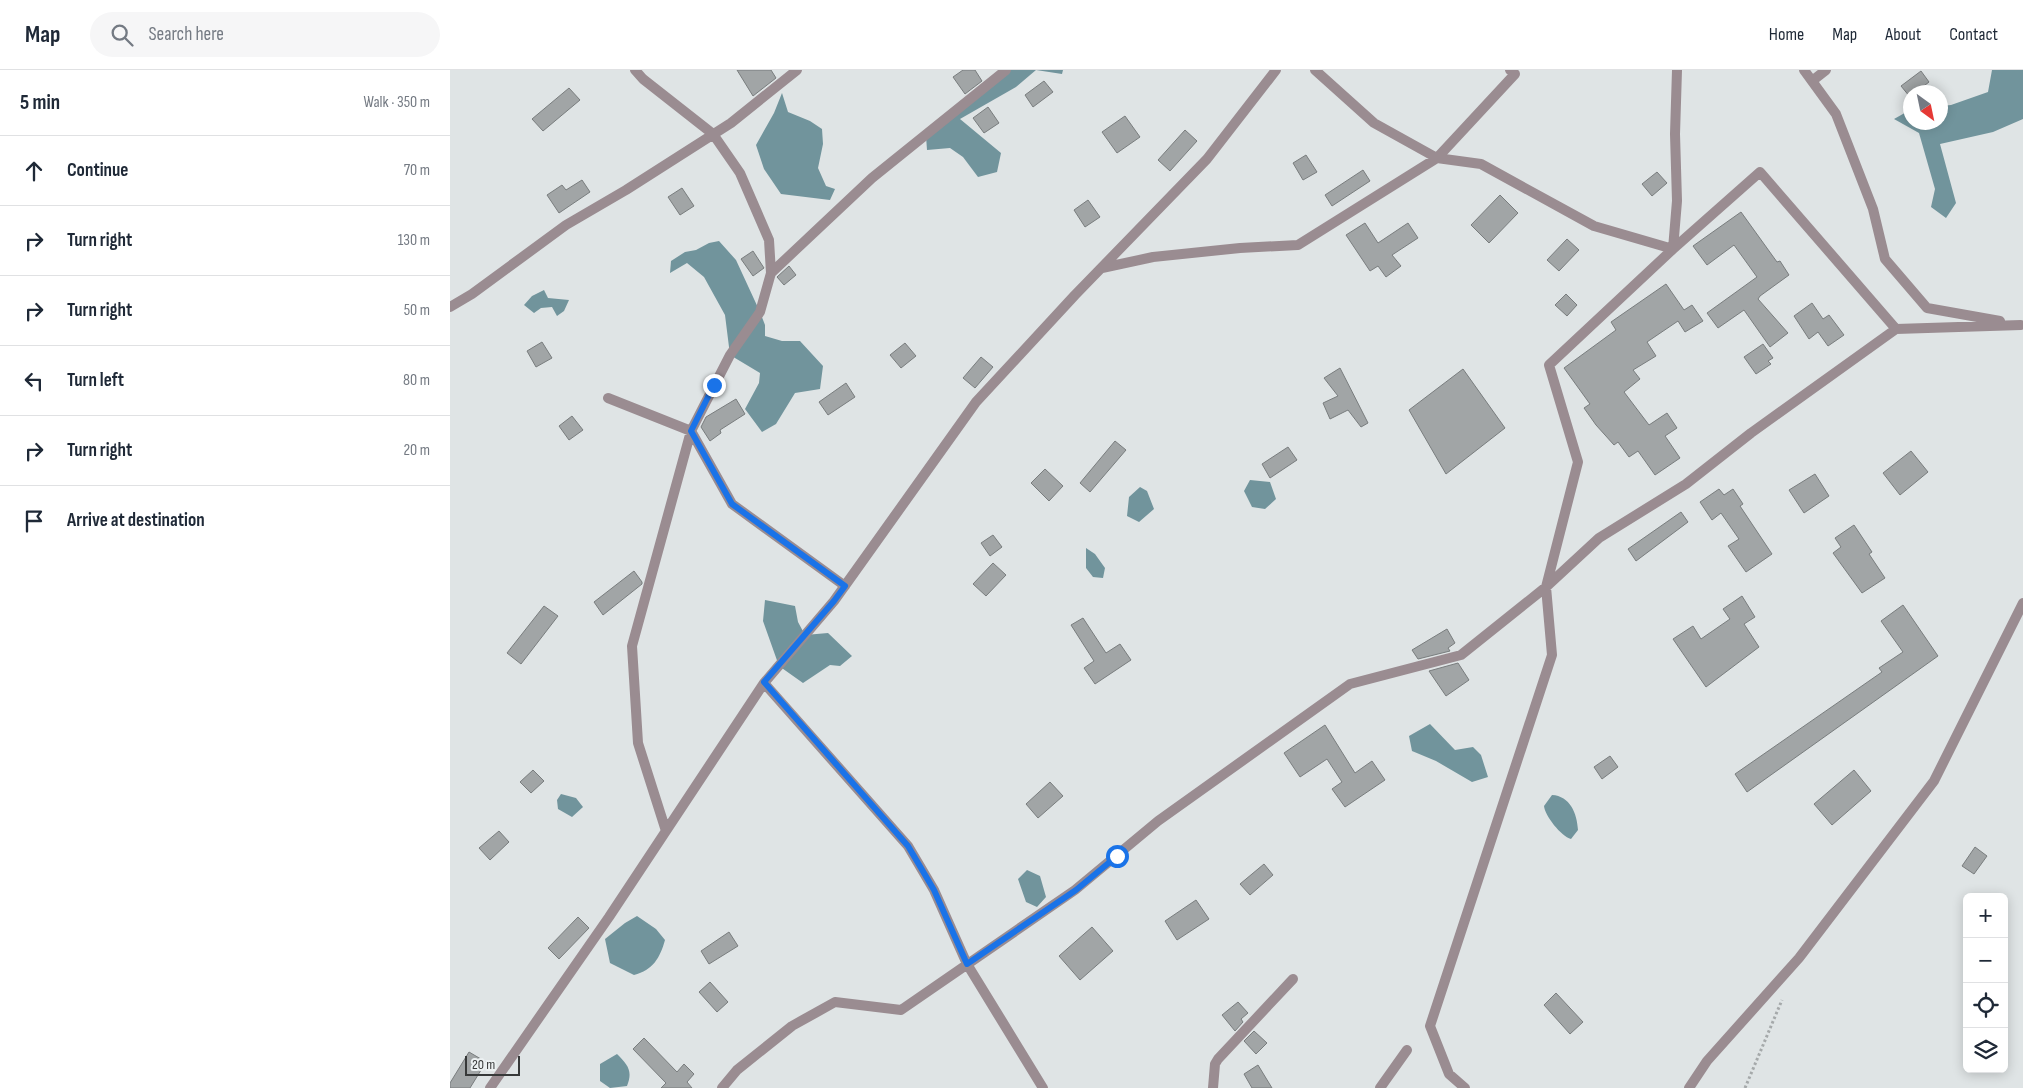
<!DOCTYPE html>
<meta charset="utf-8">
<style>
body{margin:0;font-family:"Sofia Sans Condensed",sans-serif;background:#f6f6f7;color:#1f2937}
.controls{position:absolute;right:15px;bottom:15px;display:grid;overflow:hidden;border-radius:8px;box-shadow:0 2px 12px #0003}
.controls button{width:45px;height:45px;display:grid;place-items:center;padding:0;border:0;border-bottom:1px solid #e0e1e3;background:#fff;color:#1f2937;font:25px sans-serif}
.compass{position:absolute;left:1453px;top:15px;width:45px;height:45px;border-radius:50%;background:#fff;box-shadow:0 2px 12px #0003;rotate:147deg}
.scale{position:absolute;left:15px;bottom:12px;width:55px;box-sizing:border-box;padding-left:5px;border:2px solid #373939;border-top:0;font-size:14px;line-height:18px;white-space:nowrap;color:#373939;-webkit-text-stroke:4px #ecf1f2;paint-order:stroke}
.stop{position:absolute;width:15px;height:15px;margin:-11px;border:4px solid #1a73e8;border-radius:50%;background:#fff}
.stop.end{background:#1a73e8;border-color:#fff;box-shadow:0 1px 5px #0008}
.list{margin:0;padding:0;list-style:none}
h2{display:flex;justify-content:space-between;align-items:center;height:65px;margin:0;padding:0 20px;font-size:21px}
h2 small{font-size:16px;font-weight:400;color:#747a83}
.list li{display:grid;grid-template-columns:32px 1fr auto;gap:15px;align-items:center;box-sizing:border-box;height:70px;padding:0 20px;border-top:1px solid #e0e1e3}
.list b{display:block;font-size:19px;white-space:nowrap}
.list em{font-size:16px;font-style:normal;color:#747a83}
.icon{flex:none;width:28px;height:28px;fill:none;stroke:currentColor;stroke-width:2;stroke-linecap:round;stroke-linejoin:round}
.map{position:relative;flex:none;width:1573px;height:1018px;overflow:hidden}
header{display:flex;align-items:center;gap:30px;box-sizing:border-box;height:70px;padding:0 25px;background:#fff;border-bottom:1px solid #e0e1e3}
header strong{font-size:24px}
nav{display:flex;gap:28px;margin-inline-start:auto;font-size:18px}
.search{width:350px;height:45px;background:#f6f6f7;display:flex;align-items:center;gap:12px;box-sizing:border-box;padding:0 18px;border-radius:28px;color:#747a83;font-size:19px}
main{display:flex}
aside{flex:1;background:#fff}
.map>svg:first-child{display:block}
.water{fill:#71949c}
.building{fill:#a1a5a6;stroke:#797d7e}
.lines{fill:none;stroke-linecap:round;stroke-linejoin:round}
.path{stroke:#a5a9aa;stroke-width:3;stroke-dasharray:2.5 2.5;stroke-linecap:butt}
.minor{stroke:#9a8c91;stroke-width:10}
.tertiary{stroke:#9a8c91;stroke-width:10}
.route{stroke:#1a73e8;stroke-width:6}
</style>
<header>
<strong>Map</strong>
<div class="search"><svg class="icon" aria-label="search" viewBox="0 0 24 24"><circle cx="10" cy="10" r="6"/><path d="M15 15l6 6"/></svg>Search here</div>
<nav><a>Home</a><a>Map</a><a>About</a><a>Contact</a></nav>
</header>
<main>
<aside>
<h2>5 min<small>Walk · 350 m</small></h2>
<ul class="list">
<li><svg class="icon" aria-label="ahead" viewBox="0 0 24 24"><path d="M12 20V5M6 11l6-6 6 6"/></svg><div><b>Continue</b></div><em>70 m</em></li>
<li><svg class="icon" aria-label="right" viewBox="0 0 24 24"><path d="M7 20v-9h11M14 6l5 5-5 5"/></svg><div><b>Turn right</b></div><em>130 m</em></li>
<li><svg class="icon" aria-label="right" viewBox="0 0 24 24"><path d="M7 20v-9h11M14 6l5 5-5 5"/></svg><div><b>Turn right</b></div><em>50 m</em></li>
<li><svg class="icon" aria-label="left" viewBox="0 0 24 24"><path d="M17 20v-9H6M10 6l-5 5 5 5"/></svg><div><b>Turn left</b></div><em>80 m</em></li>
<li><svg class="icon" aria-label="right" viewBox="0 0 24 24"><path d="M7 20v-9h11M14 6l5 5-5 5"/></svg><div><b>Turn right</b></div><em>20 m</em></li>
<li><svg class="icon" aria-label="arrive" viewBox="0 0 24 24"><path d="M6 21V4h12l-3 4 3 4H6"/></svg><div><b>Arrive at destination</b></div></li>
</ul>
</aside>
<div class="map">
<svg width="1573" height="1018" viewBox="0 0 1573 1018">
<rect width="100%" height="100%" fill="#dfe4e5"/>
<path class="water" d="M 556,0 L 613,0 L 612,4 L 586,0 L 566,17 L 510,49 L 551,83 L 547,102 L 528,107 L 513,87 L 500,78 L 477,80 L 476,66 Z
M 1542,0 L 1573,0 L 1573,49 L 1543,62 L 1490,74 L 1506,133 L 1496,148 L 1481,137 L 1485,119 L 1469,63 L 1444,49 L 1460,40 L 1460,52 L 1490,52 L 1491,36 L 1501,35 L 1538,22 Z
M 332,23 L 338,42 L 360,51 L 372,59 L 373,74 L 368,98 L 376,116 L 385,119 L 380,130 L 331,124 L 314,99 L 306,75 L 324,43 Z
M 269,171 L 286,190 L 310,242 L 315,255 L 315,266 L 332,271 L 350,271 L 373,296 L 370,319 L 345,323 L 326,354 L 312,362 L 295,339 L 309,313 L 310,303 L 280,285 L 275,245 L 254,207 L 237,193 L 220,203 L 221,191 L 235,182 L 246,180 L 259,173 Z
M 94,220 L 98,228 L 119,230 L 114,241 L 107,246 L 102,237 L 91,238 L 84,243 L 74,235 L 82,226 Z
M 800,410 L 820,412 L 826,429 L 815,439 L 802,437 L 794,421 Z
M 690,417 L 697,421 L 704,439 L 689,452 L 677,446 L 679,427 Z
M 636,478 L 645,484 L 655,498 L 653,508 L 643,507 L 636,498 Z
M 315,530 L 345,536 L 348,552 L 355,565 L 378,563 L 402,586 L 390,596 L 380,595 L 353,613 L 329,596 L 313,551 Z
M 980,654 L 1005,680 L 1023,677 L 1031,685 L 1038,707 L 1022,712 L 986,691 L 962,681 L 959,666 Z
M 111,724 L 126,728 L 133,737 L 122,747 L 108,739 L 107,730 Z
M 1102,725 C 1120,726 1127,743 1128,760 L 1121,769 C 1111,766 1095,746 1094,736 Z
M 577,800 L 590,806 L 596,827 L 587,837 L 576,832 L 568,809 Z
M 187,846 L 206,859 L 215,870 C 210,888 203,900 184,905 L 160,893 L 155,869 L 175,853 Z
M 167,984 C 178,995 183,1001 177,1016 L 160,1018 L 150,1011 L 150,994 Z"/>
<path class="building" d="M 287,0 L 321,0 L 326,8 L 303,26 Z
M 513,0 L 525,0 L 532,11 L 515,24 L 503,7 Z
M 1471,1 L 1479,12 L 1466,22 L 1460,22 L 1460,27 L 1451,16 Z
M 594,11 L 603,22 L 583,37 L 575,25 Z
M 119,18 L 130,30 L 93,61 L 82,49 Z
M 538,37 L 549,53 L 534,63 L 523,48 Z
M 675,46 L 690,67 L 667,83 L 652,62 Z
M 735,60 L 747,71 L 720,101 L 708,90 Z
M 856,85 L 867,102 L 853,110 L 843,93 Z
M 913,100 L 920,111 L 882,136 L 875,125 Z
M 1207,102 L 1217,113 L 1202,126 L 1192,114 Z
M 132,110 L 140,122 L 109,143 L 97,125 L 112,115 L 116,120 Z
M 232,118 L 244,136 L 230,145 L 218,127 Z
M 1050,125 L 1068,143 L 1039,173 L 1021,155 Z
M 638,130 L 650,147 L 635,157 L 624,140 Z
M 1291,142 L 1327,192 L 1330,191 L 1339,205 L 1310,226 L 1308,229 L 1338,263 L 1320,277 L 1294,240 L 1268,258 L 1257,243 L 1307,207 L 1284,175 L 1257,195 L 1243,176 Z
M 915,153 L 928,173 L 958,153 L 968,168 L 942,185 L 951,196 L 936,207 L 928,196 L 920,201 L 896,165 Z
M 1117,169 L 1129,180 L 1109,201 L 1097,190 Z
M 303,181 L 314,198 L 303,206 L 291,189 Z
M 339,196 L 346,205 L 334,215 L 327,207 Z
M 1216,214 L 1234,240 L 1242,235 L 1253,251 L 1235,262 L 1228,251 L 1197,272 L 1206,286 L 1183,300 L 1190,309 L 1174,322 L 1199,355 L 1217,343 L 1227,358 L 1215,366 L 1230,388 L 1205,405 L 1188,381 L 1179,387 L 1168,372 L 1164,375 L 1146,355 L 1134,338 L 1140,334 L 1114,298 L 1166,260 L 1161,252 Z
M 1116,224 L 1127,235 L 1117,246 L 1105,235 Z
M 1362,233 L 1373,249 L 1379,245 L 1394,265 L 1378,276 L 1368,262 L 1359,269 L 1344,246 Z
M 92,272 L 102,288 L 86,297 L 77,281 Z
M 455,273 L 466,286 L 451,298 L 440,285 Z
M 1313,274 L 1323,288 L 1318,291 L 1321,294 L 1306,304 L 1294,287 Z
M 531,287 L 543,297 L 525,318 L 513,308 Z
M 890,298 L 918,353 L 911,357 L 898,340 L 880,349 L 873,333 L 888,326 L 874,308 Z
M 1013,299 L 1055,358 L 996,404 L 959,340 Z
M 396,313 L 405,327 L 378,345 L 369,332 Z
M 286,329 L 295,344 L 270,360 L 271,363 L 260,371 L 251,357 L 256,347 Z
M 122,346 L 133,360 L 119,370 L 109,356 Z
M 665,371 L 676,380 L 640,422 L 630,413 Z
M 838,377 L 847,390 L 820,408 L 812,394 Z
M 1461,381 L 1478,402 L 1450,425 L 1433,403 Z
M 595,399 L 613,416 L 599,431 L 581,413 Z
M 1365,404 L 1379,426 L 1354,443 L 1339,420 Z
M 1269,419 L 1274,425 L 1283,419 L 1293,434 L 1290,436 L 1322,484 L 1296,502 L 1278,476 L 1289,469 L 1271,443 L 1262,450 L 1250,432 Z
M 1231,442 L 1238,452 L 1186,491 L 1178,479 Z
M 1404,455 L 1422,482 L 1419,484 L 1435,508 L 1412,523 L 1383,483 L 1391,477 L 1385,468 Z
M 543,465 L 552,477 L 540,486 L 531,473 Z
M 543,493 L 556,505 L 536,526 L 523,514 Z
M 184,501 L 192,512 L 192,514 L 153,545 L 144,532 Z
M 1292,526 L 1305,547 L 1294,554 L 1309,577 L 1256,617 L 1223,569 L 1243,556 L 1251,569 L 1280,549 L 1273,539 Z
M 1453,535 L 1488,586 L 1297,722 L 1285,704 L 1432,602 L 1429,598 L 1453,582 L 1431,551 Z
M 94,536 L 108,546 L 71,594 L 57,583 Z
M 633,548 L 656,583 L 670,574 L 681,590 L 645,614 L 634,598 L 644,591 L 621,555 Z
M 997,559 L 1005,573 L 998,578 L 1000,581 L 968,589 L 962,580 Z
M 1008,593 L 1019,610 L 996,626 L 979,601 Z
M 875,655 L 905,703 L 922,691 L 935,710 L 895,737 L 882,719 L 892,712 L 877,689 L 850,707 L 834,683 Z
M 1160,686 L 1168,697 L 1152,709 L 1144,697 Z
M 83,700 L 94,711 L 81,723 L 70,712 Z
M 1404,700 L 1421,721 L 1382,755 L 1364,734 Z
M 600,712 L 613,726 L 588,748 L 576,734 Z
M 49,761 L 59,772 L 40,790 L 29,778 Z
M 1525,777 L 1537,786 L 1524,804 L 1512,796 Z
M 814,794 L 823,805 L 800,825 L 790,814 Z
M 746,830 L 759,849 L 727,870 L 715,851 Z
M 128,847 L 139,858 L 109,889 L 98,878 Z
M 642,857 L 663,881 L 630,910 L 609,886 Z
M 279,862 L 288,876 L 259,894 L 251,881 Z
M 260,912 L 278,932 L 267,942 L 249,922 Z
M 1106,923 L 1133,952 L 1120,964 L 1094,935 Z
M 788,932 L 798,943 L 791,949 L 793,952 L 785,961 L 772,945 Z
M 804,961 L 817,973 L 806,984 L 794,971 Z
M 194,968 L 227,1002 L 234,994 L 244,1004 L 237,1012 L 242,1018 L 211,1018 L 216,1013 L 183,979 Z
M 19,982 L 36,992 L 20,1018 L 0,1018 L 0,1013 Z
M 808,995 L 822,1018 L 802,1018 L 794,1004 Z"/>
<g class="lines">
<path class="path" d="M 1295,1018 L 1332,930"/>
<path class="minor" d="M 185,0 L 193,9 L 263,64 L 290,103 L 319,170 L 321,203
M 865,0 L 924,53 L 987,88 L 1031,94 L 1144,156 L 1223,179 L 1310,102 L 1446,259 L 1571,255
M 1354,0 L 1386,44 L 1423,139 L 1435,189 L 1477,238 L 1550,251
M 1362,11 L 1376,0
M 652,198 L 703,187 L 790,178 L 848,175 L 987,88 L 1065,4 L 1060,0
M 0,237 L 22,224 L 116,155 L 176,120 L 281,53 L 347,0
M 158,328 L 241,361 L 282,434 L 395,516
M 314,613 L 458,776 L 484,820 L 517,894 L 593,1018
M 216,761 L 188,673 L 182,576 L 241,361 L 280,285 L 310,242 L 321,203 L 422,108 L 556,0
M 40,1018 L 159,847 L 314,613 L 384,531 L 526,332 L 625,225 L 757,89 L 826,0
M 272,1018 L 287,1000 L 342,956 L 385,932 L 451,940 L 625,820 L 708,751 L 900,614 L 1011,585 L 1096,517 L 1149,468 L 1236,414 L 1301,363 L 1446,259
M 763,1018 L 765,994 L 768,989 L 843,909
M 930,1018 L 957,980
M 1015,1018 L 999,1004 L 980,956 L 1102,585 L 1096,517 L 1128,392 L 1099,295 L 1223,179 L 1227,131 L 1225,64 L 1227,0"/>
<path class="tertiary" d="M 1239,1018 L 1257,991 L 1349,888 L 1484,711 L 1573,533"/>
</g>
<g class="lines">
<path class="route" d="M 264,315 L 241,361 L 282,434 L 395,516 L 384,531 L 314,612 L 458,776 L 484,820 L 517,894 L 626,820 L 667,786"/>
</g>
</svg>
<div class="controls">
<button>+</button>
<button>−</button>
<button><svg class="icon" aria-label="locate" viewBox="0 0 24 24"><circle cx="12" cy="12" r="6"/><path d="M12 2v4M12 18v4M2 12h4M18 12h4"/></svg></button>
<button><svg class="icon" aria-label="layers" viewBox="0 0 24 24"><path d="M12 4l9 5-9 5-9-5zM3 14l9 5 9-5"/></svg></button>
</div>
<svg class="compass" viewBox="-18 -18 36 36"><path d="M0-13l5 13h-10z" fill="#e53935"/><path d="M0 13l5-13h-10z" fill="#747a83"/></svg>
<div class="scale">20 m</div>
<div class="stop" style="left:667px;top:786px"></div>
<div class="stop end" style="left:264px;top:315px"></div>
</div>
</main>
